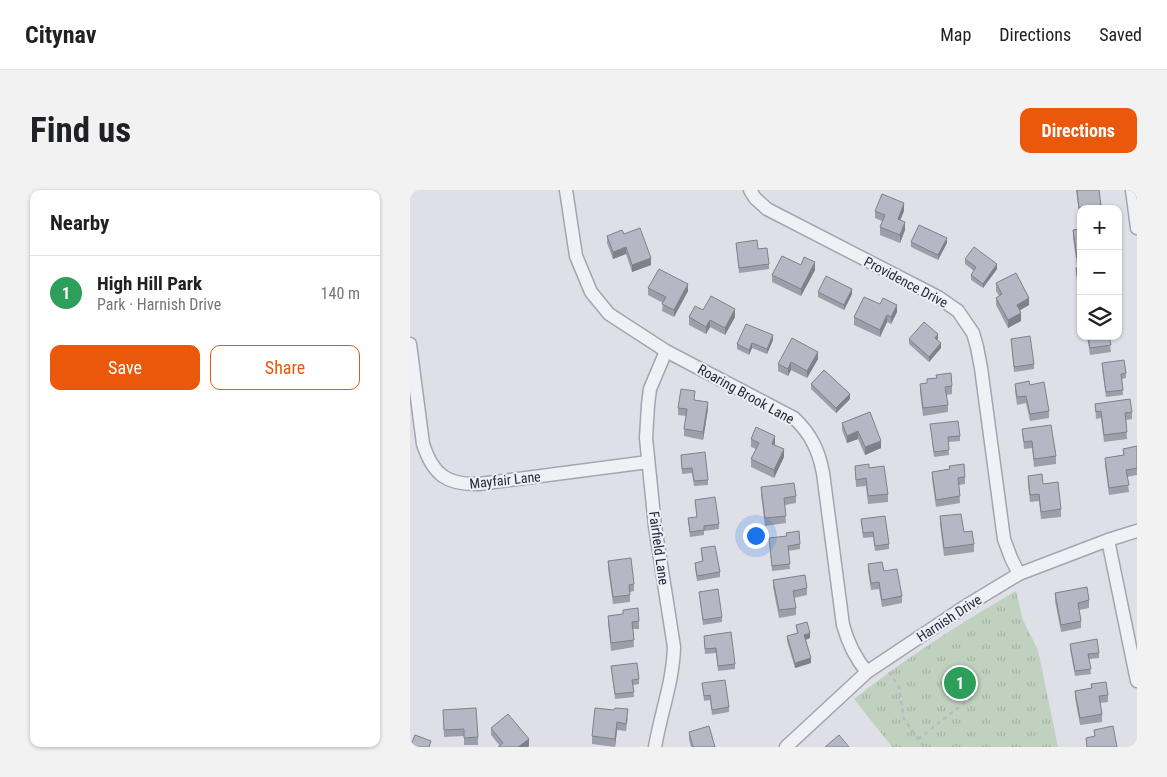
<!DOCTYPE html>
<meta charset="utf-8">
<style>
body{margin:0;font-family:"Roboto Condensed",sans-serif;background:#f2f2f2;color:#202124}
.controls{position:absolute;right:15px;top:15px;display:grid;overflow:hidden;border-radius:10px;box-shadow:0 1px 4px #0004}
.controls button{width:45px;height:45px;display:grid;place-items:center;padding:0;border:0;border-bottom:1px solid #e0e0e0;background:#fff;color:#202124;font:25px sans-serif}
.you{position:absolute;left:345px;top:345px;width:18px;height:18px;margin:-12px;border:4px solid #fff;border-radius:50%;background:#1a73e8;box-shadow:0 0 0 8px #1a73e833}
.badge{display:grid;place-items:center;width:32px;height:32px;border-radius:50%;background:#ea580c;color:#fff;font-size:16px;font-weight:700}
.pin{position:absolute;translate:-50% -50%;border:2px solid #fff;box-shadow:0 1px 5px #0006}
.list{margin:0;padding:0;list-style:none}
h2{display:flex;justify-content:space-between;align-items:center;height:65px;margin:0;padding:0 20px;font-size:21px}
h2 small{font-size:16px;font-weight:400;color:#757577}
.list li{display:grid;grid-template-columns:32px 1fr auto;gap:15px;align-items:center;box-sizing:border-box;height:75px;padding:0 20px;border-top:1px solid #e0e0e0}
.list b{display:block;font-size:19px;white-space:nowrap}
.list p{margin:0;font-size:16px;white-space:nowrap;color:#757577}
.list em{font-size:16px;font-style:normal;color:#757577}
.actions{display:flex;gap:10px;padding:15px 20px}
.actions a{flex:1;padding:11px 0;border:1px solid #ea580c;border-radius:10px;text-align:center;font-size:18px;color:#ea580c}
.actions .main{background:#ea580c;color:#fff}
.icon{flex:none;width:28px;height:28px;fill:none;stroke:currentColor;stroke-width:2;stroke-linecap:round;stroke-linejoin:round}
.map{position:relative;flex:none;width:727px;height:557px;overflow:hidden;border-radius:10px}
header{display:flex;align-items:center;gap:30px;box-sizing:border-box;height:70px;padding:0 25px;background:#fff;border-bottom:1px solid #e0e0e0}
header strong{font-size:24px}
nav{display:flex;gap:28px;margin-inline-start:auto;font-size:18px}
.intro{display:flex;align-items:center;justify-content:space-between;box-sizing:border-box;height:120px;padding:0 30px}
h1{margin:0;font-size:35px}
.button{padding:12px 22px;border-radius:10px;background:#ea580c;color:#fff;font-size:18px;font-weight:700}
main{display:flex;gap:30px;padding:0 30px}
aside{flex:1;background:#fff;border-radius:10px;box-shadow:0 1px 4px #0004}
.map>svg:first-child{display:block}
.grass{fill:url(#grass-tufts)}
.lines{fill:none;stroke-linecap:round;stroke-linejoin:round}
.minor-casing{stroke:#a3a5b1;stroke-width:15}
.path{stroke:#b8bac2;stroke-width:2.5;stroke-dasharray:4 4;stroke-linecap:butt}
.minor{stroke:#f0f1f6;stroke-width:12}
.wall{fill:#9c9ea9}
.shaded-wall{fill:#7f8189}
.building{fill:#b5b8c4;stroke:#7f8189}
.labels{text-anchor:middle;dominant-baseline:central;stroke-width:4;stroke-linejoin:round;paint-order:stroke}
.street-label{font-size:14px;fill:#272b3d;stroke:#edeff5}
</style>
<header>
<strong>Citynav</strong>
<nav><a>Map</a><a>Directions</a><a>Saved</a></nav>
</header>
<div class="intro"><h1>Find us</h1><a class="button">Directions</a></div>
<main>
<aside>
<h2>Nearby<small></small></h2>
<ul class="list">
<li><span class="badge" style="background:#2e9e5b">1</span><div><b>High Hill Park</b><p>Park · Harnish Drive</p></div><em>140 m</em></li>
</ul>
<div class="actions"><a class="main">Save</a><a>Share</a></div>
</aside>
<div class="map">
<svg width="727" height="557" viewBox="0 0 727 557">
<defs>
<pattern id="grass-tufts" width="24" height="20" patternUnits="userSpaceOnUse" patternTransform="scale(1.25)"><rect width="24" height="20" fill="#c0d1bf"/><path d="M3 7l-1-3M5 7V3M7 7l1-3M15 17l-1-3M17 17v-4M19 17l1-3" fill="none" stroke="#a5b4a5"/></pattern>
</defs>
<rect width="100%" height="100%" fill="#dedfe7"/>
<path class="grass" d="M 606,401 L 613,430 L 628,460 L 648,557 L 482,557 L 444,509 C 496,468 549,434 606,401 Z"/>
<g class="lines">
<defs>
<path id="minor" d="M 156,0 L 166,66 L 181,102 L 199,124 L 256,161 L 384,228 C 401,244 409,261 413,283 L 433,435 C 438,453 445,468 457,482
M 340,0 L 345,8 L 357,19 L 528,107 L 548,121 L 563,143 L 567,157 L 571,178 L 594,349 L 601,368 L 609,384
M 722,0 L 727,38
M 0,154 L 13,254 C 23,285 37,295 69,294 L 238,272
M 698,350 L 727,491
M 245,557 C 251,522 263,492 264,457 L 245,336 L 236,248 L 238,215 L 240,199 L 256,161
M 376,557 L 457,482 L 556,416 L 609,384 L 698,350 L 727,341"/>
</defs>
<use href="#minor" class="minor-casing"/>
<path class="path" d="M 479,482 L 489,497 L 494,529 L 514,557
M 508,549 L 561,508 L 544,484"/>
<use href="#minor" class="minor"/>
</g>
<path class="wall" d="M 666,0 L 689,0 L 691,19 L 671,19 L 671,22 L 669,23 Z
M 465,21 L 494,21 L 490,30 L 495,40 L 490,53 L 470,45 L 470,37 L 472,31 L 465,28 Z
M 671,39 L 671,74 L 667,75 L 663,48 L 663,40 Z
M 214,44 L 241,75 L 222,82 L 216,64 L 203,69 L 197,53 L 197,46 Z
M 501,52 L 537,53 L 528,70 L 501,57 Z
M 326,53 L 348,59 L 359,74 L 359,79 L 329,83 Z
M 555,69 L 587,79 L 573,98 L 561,90 L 561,85 L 564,81 L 555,74 Z
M 391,75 L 405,80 L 391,106 L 362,92 L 362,85 Z
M 671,77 L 671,93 L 667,93 L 666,78 Z
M 586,93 L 619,115 L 610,120 L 611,131 L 598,138 L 586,115 L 586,108 L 589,106 L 586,101 Z
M 238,98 L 278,101 L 264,127 L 252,121 L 253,113 L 238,105 Z
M 408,102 L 442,104 L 434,120 L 408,107 Z
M 470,114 L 487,122 L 481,134 L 477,132 L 470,147 L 444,135 L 444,127 Z
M 293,120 L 325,127 L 315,145 L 300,137 L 296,144 L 279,135 L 279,127 Z
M 708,123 L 710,136 L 710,143 L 708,143 Z
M 677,146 L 699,146 L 701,162 L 680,165 Z
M 499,149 L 528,149 L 527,150 L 531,158 L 519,172 L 499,154 Z
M 601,149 L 624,174 L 624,179 L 604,182 Z
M 363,150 L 357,164 L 342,158 L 339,165 L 327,159 L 327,154 Z
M 408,169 L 397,188 L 381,180 L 378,186 L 368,181 L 368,174 Z
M 692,173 L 716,183 L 716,188 L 712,189 L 713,205 L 696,207 L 692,178 Z
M 526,185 L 542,196 L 542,204 L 536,205 L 538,215 L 538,222 L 513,226 L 510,202 L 510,194 L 517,193 L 517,189 L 526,188 Z
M 401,194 L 440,209 L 426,223 L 401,199 Z
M 605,194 L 620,195 L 639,221 L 639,228 L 620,231 L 616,213 L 607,215 L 605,201 Z
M 285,210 L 298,219 L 293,250 L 274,246 L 274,239 L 276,226 L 268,225 L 268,218 Z
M 685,214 L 722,222 L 722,229 L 716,230 L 717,249 L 694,252 L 691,228 L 686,229 Z
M 460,222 L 471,258 L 455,265 L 448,249 L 437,253 L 432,240 L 432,233 Z
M 520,234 L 550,246 L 550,251 L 538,252 L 539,265 L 524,267 Z
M 612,239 L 646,266 L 646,274 L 624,277 L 622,258 L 614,259 Z
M 341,249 L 365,254 L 365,255 L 374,267 L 364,288 L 341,277 L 341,269 L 346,259 L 341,257 Z
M 727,256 L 727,285 L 717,287 L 719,302 L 699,305 L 695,275 L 695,268 L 713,265 L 713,259 Z
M 271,265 L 298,290 L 298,295 L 284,296 L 282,283 L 272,284 Z
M 445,276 L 459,278 L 478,304 L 478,312 L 458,314 L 456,296 L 446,297 Z
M 539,276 L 555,287 L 555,294 L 549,295 L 550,313 L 526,317 L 522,289 L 522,282 L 539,279 Z
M 618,286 L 633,294 L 651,319 L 651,327 L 631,329 L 629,311 L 620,312 L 618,294 Z
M 351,297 L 386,306 L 386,313 L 375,315 L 376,333 L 355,336 L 351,305 Z
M 285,310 L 309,334 L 309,339 L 294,341 L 294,345 L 280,347 L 278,328 L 287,327 Z
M 530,326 L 554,342 L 564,354 L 564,362 L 534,366 L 530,334 Z
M 451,329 L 479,354 L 479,359 L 465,361 L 463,347 L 453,348 Z
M 359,348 L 390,354 L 390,359 L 378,361 L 380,379 L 362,381 Z
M 291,358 L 310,382 L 310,387 L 287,391 L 285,378 L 285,373 L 292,371 Z
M 198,371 L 224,394 L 224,401 L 220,402 L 220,412 L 203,414 L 198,378 Z
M 458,374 L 492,406 L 492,413 L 472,417 L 469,399 L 461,400 L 458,381 Z
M 363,390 L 397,398 L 397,405 L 384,408 L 386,418 L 386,425 L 369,428 L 363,397 Z
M 289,402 L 312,427 L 312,432 L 293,435 Z
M 645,403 L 679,410 L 679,418 L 669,420 L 671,431 L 671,438 L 651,442 L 645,411 Z
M 213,420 L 229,431 L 229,439 L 223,439 L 224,457 L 201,461 L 198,433 L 198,426 L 213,424 Z
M 386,435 L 400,448 L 396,450 L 401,473 L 385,478 L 377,451 L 377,446 L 387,443 Z
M 294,446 L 325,474 L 325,479 L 308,481 L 306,463 L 295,464 Z
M 660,454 L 689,463 L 689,468 L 679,469 L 681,484 L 665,486 L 660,459 Z
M 201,476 L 229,489 L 229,494 L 223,495 L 224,507 L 205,509 Z
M 292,493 L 319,517 L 319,522 L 302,525 L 300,510 L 294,511 Z
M 681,494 L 698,505 L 698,512 L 690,513 L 692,524 L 692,532 L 670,535 L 665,508 L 665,501 L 681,498 Z
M 33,520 L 68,547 L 68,555 L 54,555 L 54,546 L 34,547 Z
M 218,527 L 216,541 L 207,540 L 205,557 L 182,554 L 182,546 Z
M 81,538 L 119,556 L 118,557 L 88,557 L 90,556 L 81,545 Z
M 279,542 L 305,557 L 281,557 L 279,549 Z"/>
<path class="shaded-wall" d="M 494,13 L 494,21 L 488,36 L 488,29 Z
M 495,32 L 495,40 L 490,53 L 490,45 Z
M 537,48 L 537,53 L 528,70 L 528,65 Z
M 216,57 L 216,64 L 203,69 L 203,62 Z
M 241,68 L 241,75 L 222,82 L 222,75 Z
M 405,72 L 405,80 L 391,106 L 391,99 Z
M 587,74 L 587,79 L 573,98 L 573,94 Z
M 278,94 L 278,101 L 264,127 L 264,120 Z
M 442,99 L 442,104 L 434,120 L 434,115 Z
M 619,108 L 619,115 L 607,122 L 607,115 Z
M 487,115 L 487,122 L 481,134 L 481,127 Z
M 325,119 L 325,127 L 315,145 L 315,138 Z
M 611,123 L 611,131 L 598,138 L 598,130 Z
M 477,125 L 477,132 L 470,147 L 470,140 Z
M 300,130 L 300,137 L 296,144 L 296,137 Z
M 528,144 L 528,149 L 525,153 L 525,148 Z
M 363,145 L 363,150 L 357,164 L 357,159 Z
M 342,153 L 342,158 L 339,165 L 339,160 Z
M 531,153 L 531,158 L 519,172 L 519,167 Z
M 408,162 L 408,169 L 397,188 L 397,181 Z
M 381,172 L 381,180 L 378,186 L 378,179 Z
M 440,204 L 440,209 L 426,223 L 426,218 Z
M 298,212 L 298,219 L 293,250 L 293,242 Z
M 448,241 L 448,249 L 437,253 L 437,246 Z
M 365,246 L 365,254 L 362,261 L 362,254 Z
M 471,251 L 471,258 L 455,265 L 455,257 Z
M 374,259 L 374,267 L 364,288 L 364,280 Z
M 400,443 L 400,448 L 394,450 L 394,445 Z
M 401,468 L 401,473 L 385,478 L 385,473 Z
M 207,532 L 207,540 L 205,557 L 205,549 Z
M 119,549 L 119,556 L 118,557 L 108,557 Z"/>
<path class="building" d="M 667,0 L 689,0 L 691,15 L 669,18 Z
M 472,4 L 494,13 L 488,29 L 495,32 L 490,45 L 470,37 L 475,25 L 465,21 Z
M 509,35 L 537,48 L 528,65 L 501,52 Z
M 230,38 L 241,68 L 222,75 L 216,57 L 203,62 L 197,46 L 212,40 L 214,44 Z
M 671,39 L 671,67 L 667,68 L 663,40 Z
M 347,50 L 348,59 L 357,58 L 359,74 L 329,78 L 326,53 Z
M 564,57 L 587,74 L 573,94 L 561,85 L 566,77 L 555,69 Z
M 372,66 L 391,75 L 394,67 L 405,72 L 391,99 L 362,85 Z
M 671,77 L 671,85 L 667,86 L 666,78 Z
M 249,79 L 278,94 L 264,120 L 252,114 L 256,107 L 238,98 Z
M 606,83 L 619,108 L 607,115 L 611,123 L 598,130 L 586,108 L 592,104 L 586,93 Z
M 416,86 L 442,99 L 434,115 L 408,102 Z
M 301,106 L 325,119 L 315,138 L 300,130 L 296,137 L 279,127 L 285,116 L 293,120 Z
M 454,107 L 470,114 L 473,108 L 487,115 L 481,127 L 477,125 L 470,140 L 444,127 Z
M 708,123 L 710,136 L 708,136 Z
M 514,132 L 528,144 L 525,148 L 531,153 L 519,167 L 499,149 Z
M 336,134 L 363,145 L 357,159 L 342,153 L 339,160 L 327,154 Z
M 620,146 L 624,174 L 604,177 L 601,149 Z
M 678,146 L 699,146 L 701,155 L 680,158 Z
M 382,148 L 408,162 L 397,181 L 381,172 L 378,179 L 368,174 Z
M 714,170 L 716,183 L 711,184 L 713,200 L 696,202 L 692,173 Z
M 414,180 L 440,204 L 426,218 L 401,194 Z
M 541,183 L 542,196 L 535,197 L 538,215 L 513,218 L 510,194 L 517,193 L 517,189 L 527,188 L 526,185 Z
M 619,191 L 620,195 L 634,192 L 639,221 L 620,224 L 616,206 L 607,207 L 605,194 Z
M 271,199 L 285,201 L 284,210 L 298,212 L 293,242 L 274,239 L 277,219 L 268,218 Z
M 720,209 L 722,222 L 715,223 L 717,242 L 694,245 L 691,221 L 686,222 L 685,214 Z
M 460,222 L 471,251 L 455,257 L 448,241 L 437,246 L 432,233 Z
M 548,231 L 550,246 L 538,247 L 539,260 L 524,262 L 520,234 Z
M 641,235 L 646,266 L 624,269 L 622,251 L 614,252 L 612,239 Z
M 346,237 L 365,246 L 362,254 L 374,259 L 364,280 L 341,269 L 349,253 L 341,249 Z
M 727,256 L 727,278 L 716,280 L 719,295 L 699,298 L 695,268 L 714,265 L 713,259 Z
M 295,262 L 298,290 L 284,291 L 282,278 L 272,279 L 271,265 Z
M 459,274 L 459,278 L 474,276 L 478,304 L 458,306 L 456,288 L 446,290 L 445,276 Z
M 554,274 L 555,287 L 548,288 L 550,306 L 526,310 L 522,282 L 540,279 L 539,276 Z
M 632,284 L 633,294 L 648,292 L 651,319 L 631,322 L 629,304 L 620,305 L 618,286 Z
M 384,293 L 386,306 L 374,308 L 376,326 L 355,328 L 351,297 Z
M 305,307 L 309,334 L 294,336 L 294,340 L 280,342 L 278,328 L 287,327 L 285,310 Z
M 551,324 L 554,342 L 562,341 L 564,354 L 534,358 L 530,326 Z
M 475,326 L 479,354 L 465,356 L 463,342 L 453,343 L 451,329 Z
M 389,341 L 390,354 L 378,356 L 380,374 L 362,376 L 359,348 L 377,346 L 376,343 Z
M 305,356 L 310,382 L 287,386 L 285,373 L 293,371 L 291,358 Z
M 221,368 L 224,394 L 219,395 L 220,405 L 203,407 L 198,371 Z
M 472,372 L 474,381 L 487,379 L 492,406 L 472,410 L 469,392 L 461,393 L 458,374 Z
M 395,385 L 397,398 L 383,401 L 386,418 L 369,420 L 363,390 Z
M 677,397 L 679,410 L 668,413 L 671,431 L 651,435 L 645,403 Z
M 308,399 L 312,427 L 293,430 L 289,402 Z
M 228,418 L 229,431 L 222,432 L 224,450 L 201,453 L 198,426 L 213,424 L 213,420 Z
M 397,432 L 400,443 L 394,445 L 401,468 L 385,473 L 377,446 L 388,443 L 386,435 Z
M 321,442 L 325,474 L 308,476 L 306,458 L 295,459 L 294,446 Z
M 687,449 L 689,463 L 678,464 L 681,479 L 665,481 L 660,454 Z
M 227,473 L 229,489 L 222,490 L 224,502 L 205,504 L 201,476 Z
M 315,490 L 319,517 L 302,520 L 300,505 L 294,506 L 292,493 Z
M 696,492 L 698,505 L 689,506 L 692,524 L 670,528 L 665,501 L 682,498 L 681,494 Z
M 66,518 L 68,547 L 54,548 L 54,539 L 34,540 L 33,520 Z
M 185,518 L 204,520 L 205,518 L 218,519 L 216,534 L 207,532 L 205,549 L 182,546 Z
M 98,524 L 119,549 L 108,557 L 88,557 L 93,553 L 81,538 Z
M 299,536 L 305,557 L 283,557 L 279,542 Z
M 703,536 L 707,557 L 677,557 L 676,548 L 685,546 L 684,540 Z
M 5,545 L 21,551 L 19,557 L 0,557 Z
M 429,545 L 439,557 L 415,557 Z"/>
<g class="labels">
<g class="street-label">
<text transform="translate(496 92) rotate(28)">Providence Drive</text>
<text transform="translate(336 204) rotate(29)">Roaring Brook Lane</text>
<text transform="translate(95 290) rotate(-6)">Mayfair Lane</text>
<text transform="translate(249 358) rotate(82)">Fairfield Lane</text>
<text transform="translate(539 428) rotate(-33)">Harnish Drive</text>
</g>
</g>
</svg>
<div class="controls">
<button>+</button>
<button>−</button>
<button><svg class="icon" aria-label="layers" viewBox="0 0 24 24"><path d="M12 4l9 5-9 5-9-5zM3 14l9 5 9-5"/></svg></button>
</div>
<div class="you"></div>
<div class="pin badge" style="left:550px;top:493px;background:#2e9e5b">1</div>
</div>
</main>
